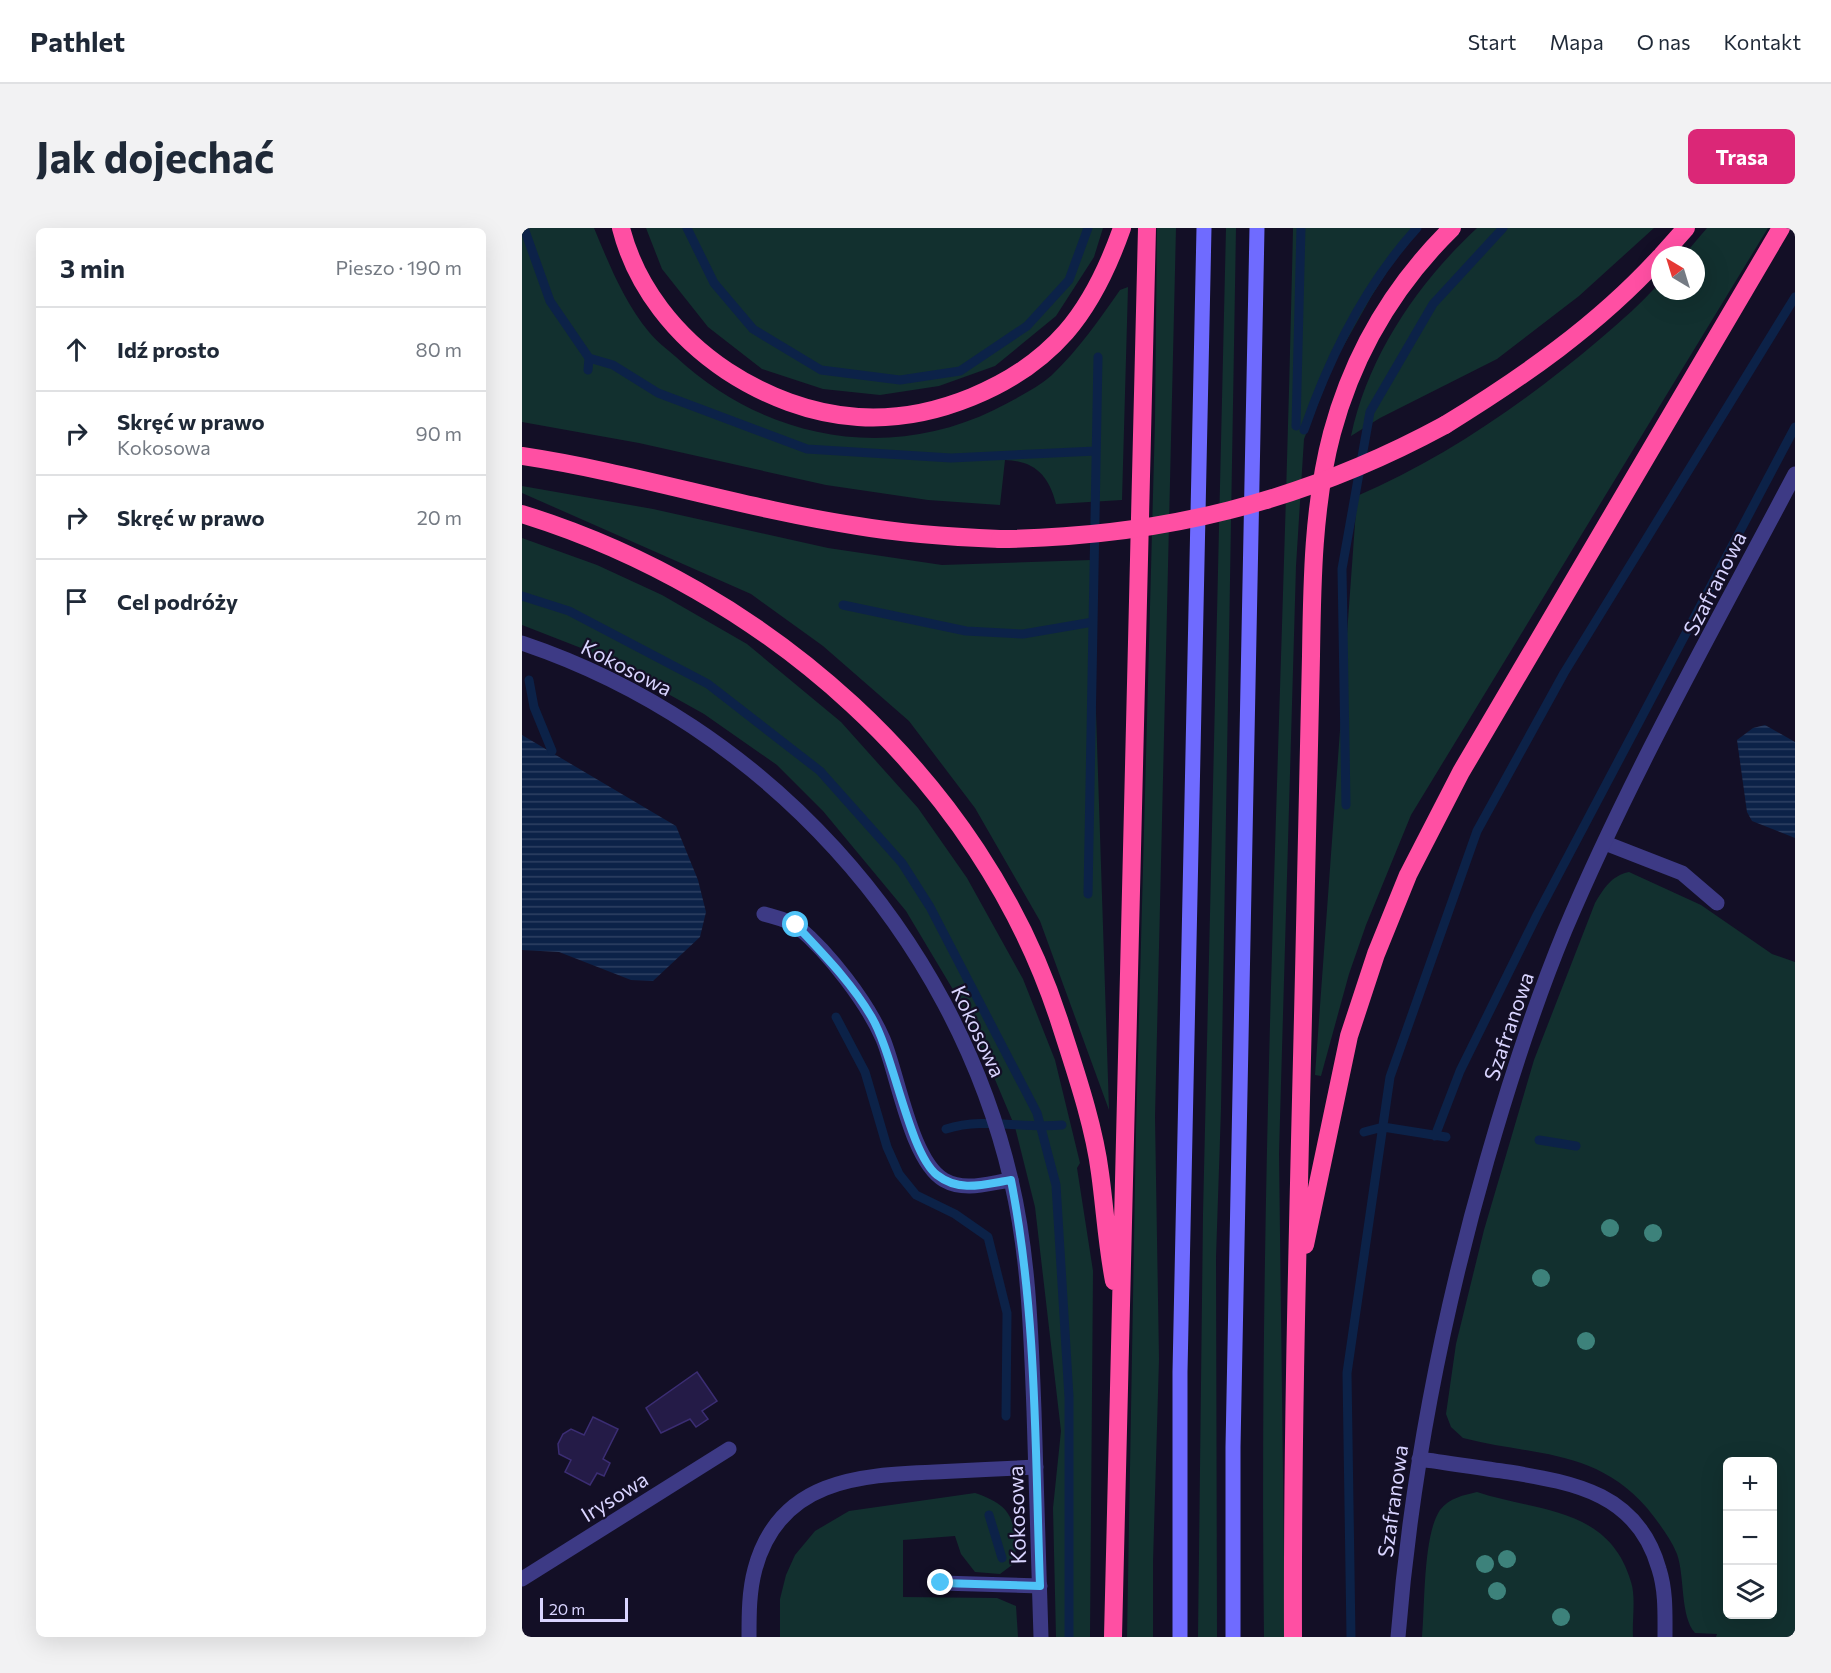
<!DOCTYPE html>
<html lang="pl">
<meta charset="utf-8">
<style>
body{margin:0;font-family:Commissioner,sans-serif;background:#f2f2f3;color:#1f2937}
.controls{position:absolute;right:18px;bottom:18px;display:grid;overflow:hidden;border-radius:9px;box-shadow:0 6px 24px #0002}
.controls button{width:54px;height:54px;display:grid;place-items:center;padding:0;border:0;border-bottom:2px solid #e0e1e3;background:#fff;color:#1f2937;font:30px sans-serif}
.compass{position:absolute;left:1129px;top:18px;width:54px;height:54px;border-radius:50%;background:#fff;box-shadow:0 6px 24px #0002;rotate:322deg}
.scale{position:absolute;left:18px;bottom:15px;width:88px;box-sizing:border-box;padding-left:6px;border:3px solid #d9d4ff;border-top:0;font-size:16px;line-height:21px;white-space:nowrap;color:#d9d4ff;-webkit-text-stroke:4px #130f26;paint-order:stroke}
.stop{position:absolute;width:18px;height:18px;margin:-14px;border:4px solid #4fc3f7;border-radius:50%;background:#fff}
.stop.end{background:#4fc3f7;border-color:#fff;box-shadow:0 2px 6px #0008}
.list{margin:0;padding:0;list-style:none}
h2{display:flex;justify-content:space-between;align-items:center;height:78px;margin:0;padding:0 24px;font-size:26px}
h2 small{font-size:20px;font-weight:400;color:#747a83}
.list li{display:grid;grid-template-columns:39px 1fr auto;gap:18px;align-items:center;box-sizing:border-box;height:84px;padding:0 24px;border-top:2px solid #e0e1e3}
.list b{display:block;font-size:22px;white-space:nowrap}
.list p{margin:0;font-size:20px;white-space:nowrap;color:#747a83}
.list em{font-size:20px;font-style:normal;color:#747a83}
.icon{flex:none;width:33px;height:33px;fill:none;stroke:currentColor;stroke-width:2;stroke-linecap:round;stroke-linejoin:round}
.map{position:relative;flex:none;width:1273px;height:1409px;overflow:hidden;border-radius:9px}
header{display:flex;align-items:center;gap:36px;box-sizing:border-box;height:84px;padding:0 30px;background:#fff;border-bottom:2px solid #e0e1e3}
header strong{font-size:28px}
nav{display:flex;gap:33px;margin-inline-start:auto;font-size:21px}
.intro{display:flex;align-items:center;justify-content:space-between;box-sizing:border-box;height:144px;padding:0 36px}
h1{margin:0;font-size:42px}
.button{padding:15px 27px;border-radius:9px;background:#db2777;color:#fff;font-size:21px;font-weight:700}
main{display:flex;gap:36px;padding:0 36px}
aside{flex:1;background:#fff;border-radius:9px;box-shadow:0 6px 24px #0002}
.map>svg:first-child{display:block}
.green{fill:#12302f;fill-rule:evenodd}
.water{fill:url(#water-rules)}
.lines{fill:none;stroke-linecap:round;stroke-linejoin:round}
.stream{stroke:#0c2248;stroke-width:9}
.building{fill:#241b47;stroke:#3b2d73;stroke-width:1.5}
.service{stroke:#3d3a85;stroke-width:15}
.minor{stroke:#3d3a85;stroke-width:15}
.tertiary{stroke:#3d3a85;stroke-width:15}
.secondary{stroke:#6f6bff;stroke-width:15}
.motorway{stroke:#ff4fa3;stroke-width:18}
.motorway-bridge{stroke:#ff4fa3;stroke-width:18}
.tree{fill:#3d827b}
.route{stroke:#4fc3f7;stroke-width:8}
.labels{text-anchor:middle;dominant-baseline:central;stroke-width:4.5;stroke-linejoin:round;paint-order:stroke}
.street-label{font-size:21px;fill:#d9d4ff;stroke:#130f26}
</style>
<header>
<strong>Pathlet</strong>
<nav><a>Start</a><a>Mapa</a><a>O nas</a><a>Kontakt</a></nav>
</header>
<div class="intro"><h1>Jak dojechać</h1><a class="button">Trasa</a></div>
<main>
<aside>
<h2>3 min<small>Pieszo · 190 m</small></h2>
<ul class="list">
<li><svg class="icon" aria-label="ahead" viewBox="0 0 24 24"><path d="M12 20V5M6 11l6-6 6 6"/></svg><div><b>Idź prosto</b></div><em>80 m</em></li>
<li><svg class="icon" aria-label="right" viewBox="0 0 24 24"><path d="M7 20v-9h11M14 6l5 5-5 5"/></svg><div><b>Skręć w prawo</b><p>Kokosowa</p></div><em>90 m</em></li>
<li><svg class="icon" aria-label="right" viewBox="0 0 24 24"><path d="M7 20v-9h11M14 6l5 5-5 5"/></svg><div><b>Skręć w prawo</b></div><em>20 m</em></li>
<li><svg class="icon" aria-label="arrive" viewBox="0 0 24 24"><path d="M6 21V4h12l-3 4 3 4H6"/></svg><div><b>Cel podróży</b></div></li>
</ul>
</aside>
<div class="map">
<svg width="1273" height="1409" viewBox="0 0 1273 1409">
<defs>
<pattern id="water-rules" width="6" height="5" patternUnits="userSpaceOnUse" patternTransform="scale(1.5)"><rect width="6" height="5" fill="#0c2248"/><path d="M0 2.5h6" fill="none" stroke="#2f4163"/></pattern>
</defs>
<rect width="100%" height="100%" fill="#130f26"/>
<path class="green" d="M 0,0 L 72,0 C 87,36 102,74 127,104 C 134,113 145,121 154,129 C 241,210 363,235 472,182 C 491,172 514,161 530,147 C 557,121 577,92 598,62 L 606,59 L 600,272 L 534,276 C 527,248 513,233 483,232 L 478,277 L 406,272 L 304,257 L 117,215 L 0,194 Z
M 124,0 L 581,0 L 572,29 L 534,88 L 473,138 L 417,158 L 358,167 L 301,161 L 240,141 L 186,99 L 140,41 Z
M 635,0 L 654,0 L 633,889 L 637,1131 L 631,1334 L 631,1409 L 605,1409 L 614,901 L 633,192 Z
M 704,0 L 714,0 L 699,881 L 694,1029 L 695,1409 L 676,1409 L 681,986 Z
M 771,0 L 899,0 L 884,14 L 849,69 L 813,133 L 782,211 L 774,338 L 757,925 L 763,1409 L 742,1409 C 736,939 761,470 771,0 Z
M 955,0 L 1132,0 L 1057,68 L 975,131 L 858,190 L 829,208 C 846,128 895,56 955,0 Z
M 1185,0 L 1246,0 L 889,587 L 844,697 L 827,746 L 799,848 L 793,847 L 835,268 C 923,230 1005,173 1078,111 C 1099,93 1120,75 1138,54 L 1138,63 L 1174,63 L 1174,27 L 1162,27 Z
M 0,258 L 131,281 L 306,320 L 420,337 L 569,332 L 587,882 L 518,693 L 453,580 L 387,493 L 301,418 L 229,366 L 0,265 Z
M 0,310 L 75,337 L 140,367 L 225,416 L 319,494 L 396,580 L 445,650 L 501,751 L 533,832 L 558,935 L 555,940 L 571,1043 L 568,1409 L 534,1409 L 531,1280 L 539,1203 L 513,979 L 493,899 L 445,785 L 384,683 L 301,583 L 255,537 L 182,486 L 139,462 L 59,420 L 0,397 Z
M 1107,644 L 1179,677 L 1250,726 L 1273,734 L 1273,1409 L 1194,1409 L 1195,1406 L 1173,1405 C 1158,1388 1163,1349 1155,1326 C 1148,1309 1136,1294 1125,1280 C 1073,1220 1010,1228 941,1210 L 929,1199 L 924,1186 L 934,1116 L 962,1002 L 1012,832 L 1073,675 C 1082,660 1089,648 1107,644 ZM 1206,1234 L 1250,1234 L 1250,1386 L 1206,1386 Z
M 955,1264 C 1015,1284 1087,1278 1109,1354 C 1114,1369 1110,1392 1111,1409 L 900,1409 C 903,1377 901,1307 918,1282 C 927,1270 942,1267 955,1264 Z
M 453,1265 C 495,1279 492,1295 494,1334 L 478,1346 L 453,1344 L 439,1326 L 433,1308 L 381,1312 L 381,1369 L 475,1370 L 494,1378 L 496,1409 L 258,1409 L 258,1371 L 264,1347 L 273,1327 L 293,1303 L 327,1283 Z"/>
<path class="water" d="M 1243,497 L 1273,514 L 1273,610 L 1230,593 L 1225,584 L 1215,512 L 1231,500 Z
M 0,507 L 154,598 L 176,652 L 184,684 L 178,709 L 131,753 L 109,752 L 37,724 L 0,722 Z"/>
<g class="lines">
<path class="stream" d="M 2,0 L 28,73 L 67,130 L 66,142
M 165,0 L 192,55 L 231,101 L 299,142 L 378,152 L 438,143 L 505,98 L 547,52 L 566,0
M 67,130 L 91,137 L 136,165 L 285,221 L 429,230 L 574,223
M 774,198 L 779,0
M 782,202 C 807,130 843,57 895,0
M 0,368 L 47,383 L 186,456 L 298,543 L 380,635 L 408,679 L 515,885 L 534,957 L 547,1169 L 547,1409
M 321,377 L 444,403 L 501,406 L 571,394
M 7,452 L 12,479 L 30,523
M 824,577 L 820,341 L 848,184 L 911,76 L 981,0
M 566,666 L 576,129
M 314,789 L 343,844 L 365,919 L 377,946 L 394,967 L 433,986 L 466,1009 L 485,1085 L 484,1188
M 424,901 C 462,889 501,901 540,897
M 842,904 L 861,899 L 924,909
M 913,908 L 938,843 L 1015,687 L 1273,199
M 1017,912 L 1054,918
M 467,1287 L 480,1330
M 829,1409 L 825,1145 L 868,849 L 955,603 L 1042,445 L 1273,69"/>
</g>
<path class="building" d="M 175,1144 L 195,1173 L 180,1183 L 186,1191 L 174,1199 L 168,1191 L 139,1205 L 124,1180 Z
M 71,1189 L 96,1201 L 81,1231 L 88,1235 L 82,1248 L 75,1245 L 68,1257 L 43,1244 L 49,1232 L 37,1226 L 36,1216 L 41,1206 L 49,1201 L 62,1207 Z"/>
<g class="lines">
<path class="service" d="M 1083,615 L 1160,645 L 1195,675
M 242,686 C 252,689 267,692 276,699 C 307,725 345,774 361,811 C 376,847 389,933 422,952 C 443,964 467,955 489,952
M 419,1355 L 518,1358"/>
<path class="minor" d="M 897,1231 C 927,1235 957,1240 987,1244 C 1054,1255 1116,1266 1137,1341 C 1144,1363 1143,1386 1143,1409
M 0,1351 L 207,1221
M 227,1409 C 227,1386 227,1363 233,1341 C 257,1252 336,1247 413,1244 C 447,1242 480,1241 514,1239
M 876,1409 C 889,1247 920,1089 965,932 C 987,855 1012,777 1043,702 C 1109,546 1194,396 1273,246"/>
<path class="tertiary" d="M 0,415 C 241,496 431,704 489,952 C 507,1028 509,1106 512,1183 C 514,1258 517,1334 519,1409"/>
<path class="secondary" d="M 658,1409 L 658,1144 L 682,0
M 711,1409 L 711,1219 L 735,0"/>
<path class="motorway" d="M 99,0 C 114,59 154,109 205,143 C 243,168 289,186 336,189 C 410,194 496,159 544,104 C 570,74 587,37 600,0
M 1140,27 L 1164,0
M 923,197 C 1001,149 1076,97 1138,29
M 0,228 C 113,245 223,281 336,298 C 383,306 430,309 478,311
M 0,286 C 242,361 459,549 538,795 C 553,842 572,897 578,945 C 583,981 585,1017 592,1053
M 783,1017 L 827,808 L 854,726 L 886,647 L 939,544 L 1259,0
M 591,1409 L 625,0
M 771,1409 C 770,1157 779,905 784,653 C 786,578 787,503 789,428 C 790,354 791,277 810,205 C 831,127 872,57 930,0"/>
<path class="motorway-bridge" d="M 478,311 C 639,309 781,274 923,197"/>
</g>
<g class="tree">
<circle cx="1088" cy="1000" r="9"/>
<circle cx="1131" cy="1005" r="9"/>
<circle cx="1019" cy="1050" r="9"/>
<circle cx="1064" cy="1113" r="9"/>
<circle cx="985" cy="1331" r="9"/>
<circle cx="963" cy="1336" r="9"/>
<circle cx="975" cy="1363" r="9"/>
<circle cx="1039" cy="1389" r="9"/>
</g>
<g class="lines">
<path class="route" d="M 274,697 C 301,726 329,754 349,788 C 372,826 387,925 415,947 C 438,965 463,956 489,952 C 515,1085 513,1222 518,1358 L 419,1355"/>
</g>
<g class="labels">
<g class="street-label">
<text transform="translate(1192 355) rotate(-63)">Szafranowa</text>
<text transform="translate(105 439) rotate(27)">Kokosowa</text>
<text transform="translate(986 798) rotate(-71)">Szafranowa</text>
<text transform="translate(457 803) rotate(65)">Kokosowa</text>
<text transform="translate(92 1268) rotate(-32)">Irysowa</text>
<text transform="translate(870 1273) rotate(-82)">Szafranowa</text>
<text transform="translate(494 1287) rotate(-92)">Kokosowa</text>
</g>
</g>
</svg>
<div class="controls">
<button>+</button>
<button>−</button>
<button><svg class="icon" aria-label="layers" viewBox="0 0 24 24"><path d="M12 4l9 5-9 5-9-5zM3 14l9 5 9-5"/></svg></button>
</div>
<svg class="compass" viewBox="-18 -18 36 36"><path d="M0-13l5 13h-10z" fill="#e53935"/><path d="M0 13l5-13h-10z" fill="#747a83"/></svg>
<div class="scale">20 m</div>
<div class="stop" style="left:274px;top:697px"></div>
<div class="stop end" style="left:419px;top:1355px"></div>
</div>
</main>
